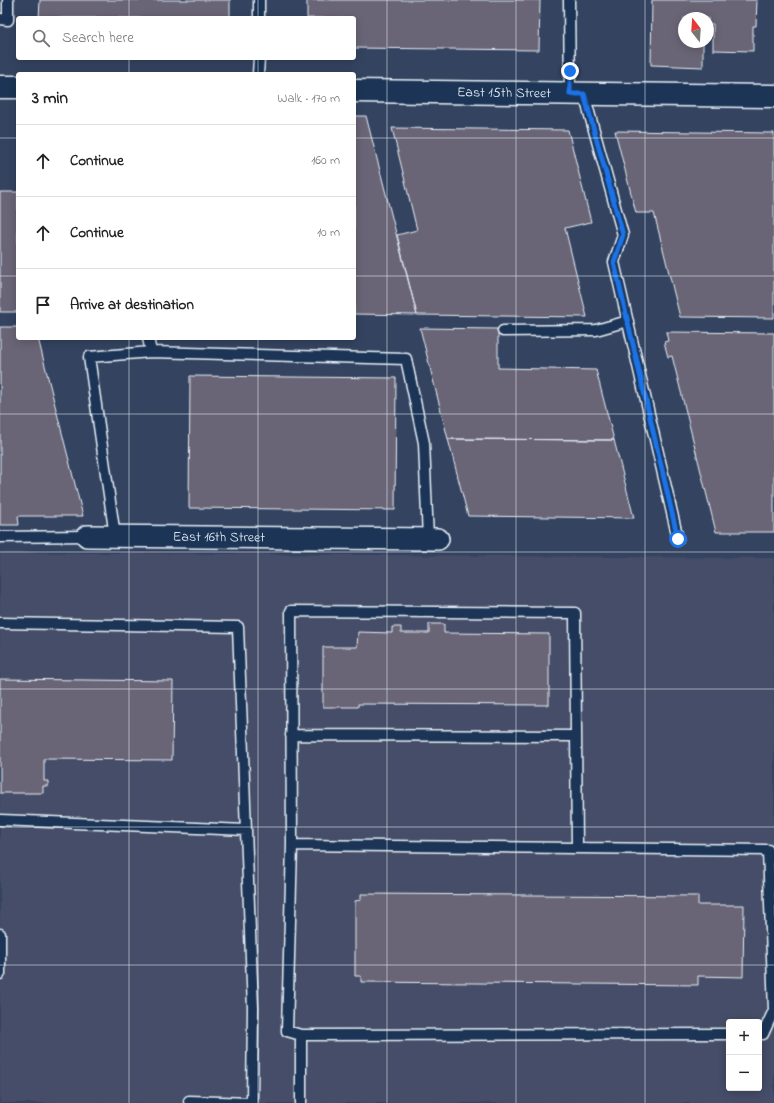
<!DOCTYPE html>
<meta charset="utf-8">
<style>
body{margin:0;font-family:"Indie Flower",sans-serif;background:#f6f6f6;color:#222}
.controls{position:absolute;right:12px;bottom:12px;display:grid;overflow:hidden;border-radius:4px;box-shadow:0 2px 10px #0003}
.controls button{width:36px;height:36px;display:grid;place-items:center;padding:0;border:0;border-bottom:1px solid #e0e0e0;background:#fff;color:#222;font:20px sans-serif}
.compass{position:absolute;left:678px;top:12px;width:36px;height:36px;border-radius:50%;background:#fff;box-shadow:0 2px 10px #0003;rotate:343deg}
.stop{position:absolute;width:12px;height:12px;margin:-9px;border:3px solid #1a73e8;border-radius:50%;background:#fff}
.stop.end{background:#1a73e8;border-color:#fff;box-shadow:0 1px 4px #0008}
.list{margin:0;padding:0;list-style:none}
h2{display:flex;justify-content:space-between;align-items:center;height:52px;margin:0;padding:0 16px;font-size:17px}
h2 small{font-size:13px;font-weight:400;color:#767676}
.list li{display:grid;grid-template-columns:26px 1fr auto;gap:12px;align-items:center;box-sizing:border-box;height:72px;padding:0 16px;border-top:1px solid #e0e0e0}
.list b{display:block;font-size:15px;white-space:nowrap}
.list em{font-size:13px;font-style:normal;color:#767676}
.icon{flex:none;width:22px;height:22px;fill:none;stroke:currentColor;stroke-width:2;stroke-linecap:round;stroke-linejoin:round}
.map{position:relative;flex:none;width:774px;height:1103px;overflow:hidden}
.search{position:absolute;background:#fff;box-shadow:0 2px 10px #0003;left:16px;top:16px;width:340px;height:44px;display:flex;align-items:center;gap:10px;box-sizing:border-box;padding:0 14px;border-radius:4px;color:#767676;font-size:15px}
.panel{position:absolute;background:#fff;box-shadow:0 2px 10px #0003;left:16px;top:72px;width:340px;height:268px;border-radius:4px}
.map>svg:first-child{display:block}
.built{fill:#444d67;fill-rule:evenodd}
.building{fill:#6a6576;stroke:#e8f1f8}
.lines{fill:none;stroke-linecap:round;stroke-linejoin:round}
.service-casing{stroke:#e8f1f8;stroke-width:13}
.minor-casing{stroke:#e8f1f8;stroke-width:24}
.tertiary-casing{stroke:#e8f1f8;stroke-width:25}
.service{stroke:#1d3557;stroke-width:10}
.minor{stroke:#1d3557;stroke-width:21}
.tertiary{stroke:#1d3557;stroke-width:22}
.route{stroke:#1a73e8;stroke-width:5}
.grid{fill:none;stroke:#e8f1f8;stroke-width:1;stroke-opacity:0.55}
.labels{text-anchor:middle;dominant-baseline:central;stroke-width:3;stroke-linejoin:round;paint-order:stroke}
.street-label{font-size:14px;fill:#e8f1f8;stroke:#1d3557}
</style>
<div class="map">
<svg width="774" height="1103" viewBox="0 0 774 1103">
<rect width="100%" height="100%" fill="#344360"/>
<filter id="ink" filterUnits="userSpaceOnUse"><feTurbulence type="fractalNoise" baseFrequency=".025" numOctaves="2"/><feDisplacementMap in="SourceGraphic" scale="8" xChannelSelector="R" yChannelSelector="G"/><feConvolveMatrix kernelMatrix="1 2 1 2 8 2 1 2 1" color-interpolation-filters="sRGB"/></filter>
<g filter="url(#ink)">
<path class="built" d="M 0,552 L 774,558 L 774,1103 L 0,1103 ZM 729,1022 L 759,1022 L 759,1088 L 729,1088 Z"/>
<path class="building" d="M 40,0 L 230,0 L 230,18 L 39,18 Z
M 307,0 L 540,0 L 539,50 L 354,48 L 354,18 L 307,18 Z
M 652,0 L 757,0 L 756,26 L 753,26 L 753,51 L 713,50 L 713,24 L 708,24 L 708,18 L 684,18 L 684,42 L 703,42 L 703,67 L 651,65 Z
M 354,116 L 366,116 L 417,315 L 354,314 Z
M 392,128 L 568,130 L 591,222 L 565,228 L 587,317 L 417,315 L 397,235 L 417,230 Z
M 615,131 L 774,133 L 774,318 L 680,317 L 654,213 L 636,213 Z
M 0,192 L 18,192 L 18,312 L 0,312 Z
M 0,327 L 18,327 L 18,338 L 38,338 L 83,516 L 18,516 L 19,525 L 0,525 Z
M 420,328 L 498,329 L 498,368 L 596,370 L 614,440 L 448,439 Z
M 666,332 L 774,333 L 774,532 L 716,532 L 672,356 L 668,357 L 664,342 L 668,341 Z
M 190,376 L 396,378 L 395,510 L 189,508 Z
M 448,439 L 614,440 L 634,518 L 468,516 Z
M 429,624 L 444,624 L 444,633 L 549,634 L 549,705 L 358,704 L 358,707 L 323,707 L 323,647 L 357,647 L 358,632 L 392,633 L 392,627 L 401,627 L 401,633 L 429,633 Z
M 0,679 L 173,681 L 172,760 L 44,759 L 44,781 L 48,781 L 48,786 L 43,786 L 43,793 L 0,793 Z
M 361,894 L 698,896 L 698,905 L 744,905 L 743,977 L 698,976 L 698,985 L 361,982 L 361,976 L 355,976 L 355,901 L 361,900 Z"/>
<g class="lines">
<defs>
<path id="service" d="M 569,0 L 570,94
M 259,18 L 259,0
M 0,19 L 8,20 L 8,0
M 258,74 L 259,58
M 584,94 L 623,235 L 614,262 L 678,539
M 503,331 L 596,330 L 628,321
M 148,338 L 151,352
M 115,536 L 89,357 L 151,352 L 406,359 L 424,443 L 428,539
M 0,537 L 87,536
M 0,623 L 238,627 L 253,1008 L 252,1103
M 291,735 L 576,736
M 0,820 L 246,830
M 292,845 L 291,611 L 575,613 L 577,848
M 0,934 L 0,974
M 729,1034 L 301,1035 L 287,1031 L 292,845 L 768,850 L 774,1010 L 763,1034 L 759,1034
M 301,1035 L 301,1103
M 189,1101 L 252,1103"/>
<g id="minor">
<path id="s1" d="M 87,536 L 438,539"/>
</g>
<g id="tertiary">
<path d="M 0,87 L 18,87"/>
<path id="s2" d="M 354,91 L 774,96"/>
</g>
</defs>
<use href="#service" class="service-casing"/>
<use href="#minor" class="minor-casing"/>
<use href="#tertiary" class="tertiary-casing"/>
<use href="#service" class="service"/>
<use href="#minor" class="minor"/>
<use href="#tertiary" class="tertiary"/>
</g>
</g>
<g class="lines" filter="url(#ink)">
<path class="route" d="M 570,71 L 570,94 L 584,94 L 623,235 L 614,262 L 678,539"/>
</g>
<path class="grid" d="M 129,0 L 129,18M 258,0 L 258,18M 387,0 L 387,1103M 516,0 L 516,1103M 645,0 L 645,1103M 129,58 L 129,74M 258,58 L 258,74M 0,138 L 18,138M 354,138 L 774,138M 0,276 L 18,276M 354,276 L 774,276M 129,338 L 129,1103M 258,338 L 258,1103M 0,414 L 774,414M 0,552 L 774,552M 0,689 L 774,689M 0,827 L 774,827M 0,965 L 774,965"/>
<g class="labels">
<g class="street-label">
<text stroke="none"><textPath href="#s2" startOffset="150">East 15th Street</textPath></text>
<text stroke="none"><textPath href="#s1" startOffset="132">East 16th Street</textPath></text>
</g>
</g>
</svg>
<div class="controls">
<button>+</button>
<button>−</button>
</div>
<svg class="compass" viewBox="-18 -18 36 36"><path d="M0-13l5 13h-10z" fill="#e53935"/><path d="M0 13l5-13h-10z" fill="#767676"/></svg>
<div class="stop" style="left:678px;top:539px"></div>
<div class="stop end" style="left:570px;top:71px"></div>
<div class="search"><svg class="icon" aria-label="search" viewBox="0 0 24 24"><circle cx="10" cy="10" r="6"/><path d="M15 15l6 6"/></svg>Search here</div>
<section class="panel">
<h2>3 min<small>Walk · 170 m</small></h2>
<ul class="list">
<li><svg class="icon" aria-label="ahead" viewBox="0 0 24 24"><path d="M12 20V5M6 11l6-6 6 6"/></svg><div><b>Continue</b></div><em>160 m</em></li>
<li><svg class="icon" aria-label="ahead" viewBox="0 0 24 24"><path d="M12 20V5M6 11l6-6 6 6"/></svg><div><b>Continue</b></div><em>10 m</em></li>
<li><svg class="icon" aria-label="arrive" viewBox="0 0 24 24"><path d="M6 21V4h12l-3 4 3 4H6"/></svg><div><b>Arrive at destination</b></div></li>
</ul>
</section>
</div>
